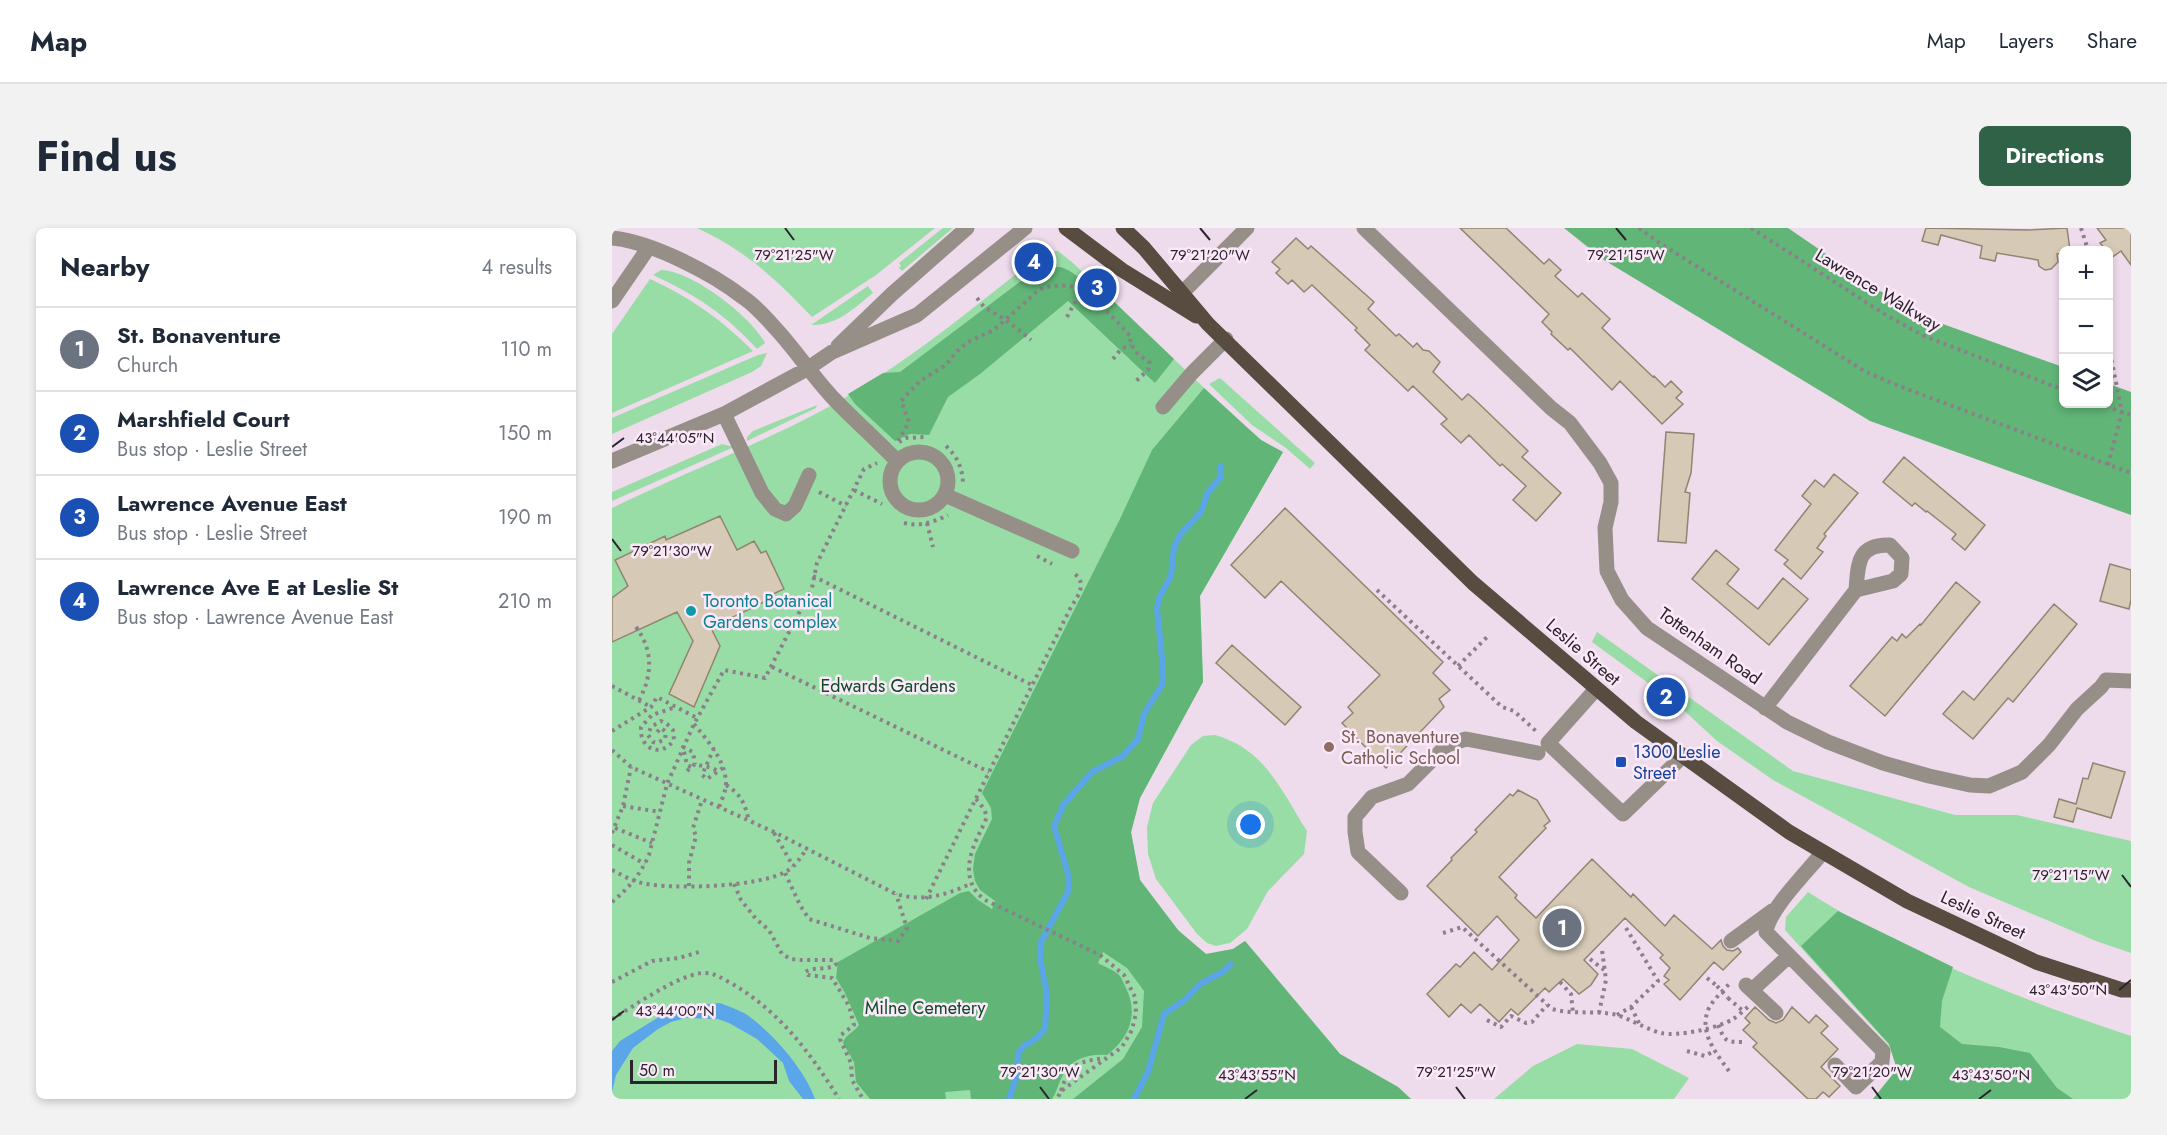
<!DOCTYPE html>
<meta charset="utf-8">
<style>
body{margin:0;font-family:Jost,sans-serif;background:#f2f2f3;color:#1f2937}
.controls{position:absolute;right:18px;top:18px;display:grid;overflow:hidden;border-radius:9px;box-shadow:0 3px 9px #0003}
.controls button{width:54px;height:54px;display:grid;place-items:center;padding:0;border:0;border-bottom:2px solid #e0e1e3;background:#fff;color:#1f2937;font:30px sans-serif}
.scale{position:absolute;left:18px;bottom:15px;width:147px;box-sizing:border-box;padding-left:6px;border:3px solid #2b242b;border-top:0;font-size:16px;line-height:21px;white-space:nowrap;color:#2b242b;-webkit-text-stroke:4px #fbe8f9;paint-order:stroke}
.you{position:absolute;left:639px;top:597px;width:21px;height:21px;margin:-15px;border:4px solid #fff;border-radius:50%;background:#1a73e8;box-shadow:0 0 0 9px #1a73e833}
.badge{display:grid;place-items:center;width:39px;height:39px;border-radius:50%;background:#2f6247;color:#fff;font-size:20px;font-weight:700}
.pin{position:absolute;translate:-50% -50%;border:3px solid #fff;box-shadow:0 2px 6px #0006}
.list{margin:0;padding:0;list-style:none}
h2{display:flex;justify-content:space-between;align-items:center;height:78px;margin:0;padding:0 24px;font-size:26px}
h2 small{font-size:20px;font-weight:400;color:#747a83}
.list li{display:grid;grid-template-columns:39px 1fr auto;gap:18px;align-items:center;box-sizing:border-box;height:84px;padding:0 24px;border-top:2px solid #e0e1e3}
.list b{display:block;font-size:22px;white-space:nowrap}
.list p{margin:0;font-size:20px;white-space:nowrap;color:#747a83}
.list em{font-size:20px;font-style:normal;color:#747a83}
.icon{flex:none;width:33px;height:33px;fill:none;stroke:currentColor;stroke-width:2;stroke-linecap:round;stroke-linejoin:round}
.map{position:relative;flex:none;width:1519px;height:871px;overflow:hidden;border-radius:9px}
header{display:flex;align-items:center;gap:36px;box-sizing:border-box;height:84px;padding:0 30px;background:#fff;border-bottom:2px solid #e0e1e3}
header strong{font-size:28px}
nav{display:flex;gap:33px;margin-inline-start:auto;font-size:21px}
.intro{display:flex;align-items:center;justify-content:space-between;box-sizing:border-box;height:144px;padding:0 36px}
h1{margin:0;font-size:42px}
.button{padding:15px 27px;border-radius:9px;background:#2f6247;color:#fff;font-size:21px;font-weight:700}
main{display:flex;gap:36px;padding:0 36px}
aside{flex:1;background:#fff;border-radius:9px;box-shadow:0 3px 9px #0003}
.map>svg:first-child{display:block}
.green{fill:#98dda6}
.forest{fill:#61b577}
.water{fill:#5ba6e8}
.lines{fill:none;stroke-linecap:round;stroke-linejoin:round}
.stream{stroke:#5ba6e8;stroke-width:6}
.building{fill:#d6c9b5;stroke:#918472;stroke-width:1.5}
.path{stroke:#8c7f8b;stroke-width:4;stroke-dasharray:3 4.5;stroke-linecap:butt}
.minor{stroke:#958f87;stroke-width:15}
.major{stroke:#574c3f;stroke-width:15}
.path-bridge{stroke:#8c7f8b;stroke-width:4;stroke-dasharray:3 4.5;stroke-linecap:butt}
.ticks{fill:none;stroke:#2b242b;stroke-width:2}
.culture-dot{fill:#0f9aa8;stroke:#fbe8f9;stroke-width:2}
.education-dot{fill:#8d6e63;stroke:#fbe8f9;stroke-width:2}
.transit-dot{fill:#1a4fb4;stroke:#fbe8f9;stroke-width:2}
.labels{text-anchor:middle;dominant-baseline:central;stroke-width:5;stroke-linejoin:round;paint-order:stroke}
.street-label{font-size:18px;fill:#2b242b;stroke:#fbe8f9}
.culture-label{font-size:18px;fill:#0d838f;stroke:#fbe8f9;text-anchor:start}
.park-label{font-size:18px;fill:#0c4b23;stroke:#fbe8f9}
.education-label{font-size:18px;fill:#785e54;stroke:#fbe8f9;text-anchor:start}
.transit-label{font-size:18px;fill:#164399;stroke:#fbe8f9;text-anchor:start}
.ticks-label{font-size:15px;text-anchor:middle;fill:#2b242b;stroke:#fbe8f9;stroke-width:5;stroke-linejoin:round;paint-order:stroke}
</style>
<header>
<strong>Map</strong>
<nav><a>Map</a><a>Layers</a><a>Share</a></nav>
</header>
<div class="intro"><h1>Find us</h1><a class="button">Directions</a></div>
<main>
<aside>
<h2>Nearby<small>4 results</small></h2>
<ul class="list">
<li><span class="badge" style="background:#6b7280">1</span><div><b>St. Bonaventure</b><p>Church</p></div><em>110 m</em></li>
<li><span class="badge" style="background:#1a4fb4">2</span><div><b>Marshfield Court</b><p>Bus stop · Leslie Street</p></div><em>150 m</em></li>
<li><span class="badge" style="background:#1a4fb4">3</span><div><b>Lawrence Avenue East</b><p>Bus stop · Leslie Street</p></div><em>190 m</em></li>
<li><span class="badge" style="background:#1a4fb4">4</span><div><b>Lawrence Ave E at Leslie St</b><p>Bus stop · Lawrence Avenue East</p></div><em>210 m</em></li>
</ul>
</aside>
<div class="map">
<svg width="1519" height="871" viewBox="0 0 1519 871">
<rect width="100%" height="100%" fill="#eedbec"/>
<path class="green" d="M 85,0 L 323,0 L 264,47 L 200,89 C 164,51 133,22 85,0 Z
M 331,0 L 341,0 L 290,43 L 287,40 L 289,38 L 287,35 Z
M 433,23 L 446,23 L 461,35 L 629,195 L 649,212 L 671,224 L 588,368 L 591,454 L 528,570 L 519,605 L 528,652 L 569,706 L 594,726 L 621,721 L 633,713 L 728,826 L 786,859 L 799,871 L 0,871 L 0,280 C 70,246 143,218 211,182 C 291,139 362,79 433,23 Z
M 49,42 C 79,42 140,89 153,115 L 145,121 C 113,86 84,67 41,47 Z
M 38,51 C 78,69 110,92 141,123 L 0,185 L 0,106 Z
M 256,58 L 261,65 C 242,80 225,98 199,97 Z
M 155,125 L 149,138 L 140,144 L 0,206 L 0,190 L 146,127 Z
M 608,150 L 703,235 L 698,241 L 674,220 L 640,197 L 597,156 Z
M 205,177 L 204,180 L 135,213 L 135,209 L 141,203 Z
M 110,216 L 122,219 L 0,273 L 0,264 Z
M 985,404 L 1181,543 L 1343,587 L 1405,587 L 1519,613 L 1519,725 L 1484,713 L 1357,659 L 1161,552 L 1105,513 L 1065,476 L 980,414 Z
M 603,507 C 653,521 669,562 695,603 L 692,626 L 656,663 L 635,701 L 618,715 L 604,718 L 595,715 L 585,706 L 544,651 L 536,626 L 535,599 L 541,575 L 579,517 L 591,508 Z
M 1196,664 C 1294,727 1408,771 1519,808 L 1519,871 L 1261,871 L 1285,841 L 1277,817 L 1173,702 L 1174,689 Z
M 965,816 L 1020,821 L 1077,850 L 1062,871 L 882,871 L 921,838 Z"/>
<path class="forest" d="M 952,0 L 1176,0 L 1268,63 L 1328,95 L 1451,139 L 1452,176 L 1496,176 L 1497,156 L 1519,164 L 1519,287 L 1258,193 L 992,32 Z
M 448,39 C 467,44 476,63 495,67 L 562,131 L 543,155 L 456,73 L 368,146 L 336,169 L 317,207 L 298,206 L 283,213 L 243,176 L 236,166 L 271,145 L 288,144 L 413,50 L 437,40 Z
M 592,160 L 649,212 L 671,224 L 588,368 L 591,454 L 528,570 L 519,604 L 528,652 L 566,702 L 594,726 L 621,721 L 633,713 L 728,826 L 786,859 L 799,871 L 461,871 L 511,831 L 530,799 L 532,763 L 515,740 L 491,724 L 486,735 C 493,739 502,742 507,747 C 510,750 512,756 514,760 C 527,787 517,810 495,827 C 477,826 459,830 450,849 C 446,856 445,864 440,871 L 359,871 L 358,862 L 333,864 L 334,871 L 258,871 L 244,854 L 242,834 L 231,815 C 233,807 242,804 247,797 L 233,765 L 224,750 L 226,734 L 348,665 L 357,663 L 366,672 L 380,681 L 383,673 L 368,662 L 363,653 L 361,641 L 363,626 L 380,591 L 379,580 L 370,565 L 508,291 L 540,222 Z
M 1226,683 L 1341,739 L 1330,773 L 1328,799 L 1350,816 L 1387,819 L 1418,825 L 1445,860 L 1461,871 L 1261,871 L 1285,841 L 1277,816 L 1189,718 Z"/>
<path class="water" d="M 108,775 C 118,779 130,783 138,789 C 163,808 193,842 203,871 L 191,871 L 177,853 L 171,835 L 145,811 L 117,795 L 106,791 L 74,790 L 59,794 L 46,801 L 21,820 L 4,847 L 0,864 L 0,823 L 8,813 L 55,784 L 76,778 Z"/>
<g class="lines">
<path class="stream" d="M 397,871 L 405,847 L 406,825 L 412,818 L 425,810 L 433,801 L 435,766 L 428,730 L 429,714 L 457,662 L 456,646 L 442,598 L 452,576 L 480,544 L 511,528 L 526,511 L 532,486 L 550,457 L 551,441 L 545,380 L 547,370 L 559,348 L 562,319 L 568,307 L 589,284 L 596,264 L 608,250 L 609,238
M 522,871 L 536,844 L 552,786 L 574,771 L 588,756 L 612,743 L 619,736"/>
</g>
<path class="building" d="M 848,0 L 894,0 L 932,36 L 937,31 L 949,42 L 943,48 L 966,69 L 970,65 L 998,91 L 990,100 L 1041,149 L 1042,148 L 1053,159 L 1059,153 L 1070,164 L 1064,170 L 1071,176 L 1050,196 L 1008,153 L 1000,162 L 958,120 L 956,122 L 939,106 L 940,104 L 930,94 L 937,86 Z
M 1314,0 L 1417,2 L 1455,0 L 1458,22 L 1452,22 L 1452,25 L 1445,26 L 1446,34 L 1439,41 L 1433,42 L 1427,38 L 1426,32 L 1385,25 L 1383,33 L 1368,30 L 1370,18 L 1329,7 L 1326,17 L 1310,13 Z
M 1485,0 L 1519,0 L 1519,37 L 1509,23 L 1499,30 L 1497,22 L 1494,22 L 1488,15 L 1494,12 Z
M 684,10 L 696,21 L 699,18 L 762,74 L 756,81 L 784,108 L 787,106 L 801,119 L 805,115 L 811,122 L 817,123 L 828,134 L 821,144 L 850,172 L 856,166 L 861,170 L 916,223 L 910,229 L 949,265 L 924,293 L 901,272 L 914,258 L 890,236 L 888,238 L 857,207 L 849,215 L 829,196 L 835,191 L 801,158 L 796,163 L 753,122 L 758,117 L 743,102 L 745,100 L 700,57 L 692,64 L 680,52 L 676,56 L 664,45 L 668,41 L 660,34 Z
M 1054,204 L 1082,206 L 1079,245 L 1073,264 L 1078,265 L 1074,315 L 1046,313 Z
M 1292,229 L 1373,297 L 1353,322 L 1340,311 L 1344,306 L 1315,283 L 1314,284 L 1303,275 L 1300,278 L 1271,254 Z
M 1222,246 L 1246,265 L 1212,306 L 1214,308 L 1205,320 L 1211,324 L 1189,351 L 1172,336 L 1176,332 L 1163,322 L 1199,276 L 1190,268 L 1203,252 L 1212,259 Z
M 673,280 L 831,434 L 821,445 L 838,462 L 827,471 L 832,479 L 774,540 L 730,495 L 741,485 L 736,479 L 768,447 L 669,353 L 653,370 L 619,337 Z
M 108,288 L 125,322 L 142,313 L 149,325 L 154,323 L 172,361 L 159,367 L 160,370 L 99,400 L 108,418 L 82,479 L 57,466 L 81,413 L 65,384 L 0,414 L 0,370 L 16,358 L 3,332 L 53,308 L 54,312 Z
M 1104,322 L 1127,341 L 1115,356 L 1146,381 L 1171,350 L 1196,371 L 1157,417 L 1080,351 Z
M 1498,336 L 1519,342 L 1519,372 L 1517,381 L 1488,373 Z
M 1344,354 L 1368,374 L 1273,488 L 1238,458 L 1280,409 L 1285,413 L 1290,406 L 1294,410 L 1308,396 L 1309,397 Z
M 1442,376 L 1465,396 L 1401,474 L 1396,470 L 1361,511 L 1331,486 L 1351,463 L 1362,472 Z
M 620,417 L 689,479 L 673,497 L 604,435 Z
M 1481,535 L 1513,544 L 1499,590 L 1465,580 L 1461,594 L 1442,589 L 1447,571 L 1464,576 L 1471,550 L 1476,551 Z
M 906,562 L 925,572 L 938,593 L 932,598 L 934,600 L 887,649 L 905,667 L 903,670 L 924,690 L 980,631 L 1019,669 L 1021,666 L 1053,698 L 1062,687 L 1100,721 L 1109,712 L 1111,718 L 1115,722 L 1121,723 L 1126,720 L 1129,724 L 1111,742 L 1102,734 L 1068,772 L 1052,756 L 1057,752 L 1052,748 L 1058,740 L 1048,730 L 1051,727 L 1013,690 L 972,732 L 986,746 L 979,757 L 967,766 L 951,751 L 937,764 L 933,760 L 906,787 L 899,781 L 887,794 L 868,776 L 859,785 L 849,776 L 837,789 L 815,766 L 844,736 L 848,739 L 862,724 L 880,742 L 907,712 L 885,688 L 866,708 L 815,658 L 840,632 L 839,630 L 865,604 L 863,602 L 898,566 L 901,568 Z
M 1143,779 L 1157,792 L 1164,795 L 1171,792 L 1180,779 L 1197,795 L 1204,787 L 1216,798 L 1209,805 L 1226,821 L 1209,839 L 1228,858 L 1217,869 L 1211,864 L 1204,871 L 1196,871 L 1141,819 L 1145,815 L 1131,802 L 1138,795 L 1133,790 Z"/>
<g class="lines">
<path class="path" d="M 1027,0 L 1049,16 L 1254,144 L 1287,158 L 1519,245
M 1139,0 L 1274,87 L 1312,108 L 1452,162
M 1469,0 L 1476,22
M 365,70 L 372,79 L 394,92 L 419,112
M 455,89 L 464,72 L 472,64 L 488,59
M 501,131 L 509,121 L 519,117
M 1487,176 L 1519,187
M 286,213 L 297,194 L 289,173 L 308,153 L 334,137 L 344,124 L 356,114 L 382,102 L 428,61 C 437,58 452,56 461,59 C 477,63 508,96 519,109 L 518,115 L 526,126 L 538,135 L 536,142 L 524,153
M 287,214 L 294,210 L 313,209
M 334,218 C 346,229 351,242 351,257
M 1496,237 L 1510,184 L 1496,115
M 242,262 L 270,276
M 207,264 L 234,278
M 292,295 C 308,299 322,294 336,287
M 315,295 L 321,319
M 425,328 L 440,336
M 201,348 L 420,457
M 765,362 L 890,479 L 902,483 L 925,504
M 24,399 C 41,422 41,447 27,472
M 846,438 L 875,409
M 160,439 L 377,544
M 0,458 L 39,479
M 82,496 C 96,513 114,533 114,556 C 114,563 109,573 107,580
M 0,503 L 39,479 L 45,469 L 85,490
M 45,504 L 49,500 L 54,504 L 53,511 L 45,515 L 41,514 L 36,507 L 39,499 L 49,493 L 55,496 L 61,502 L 62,512 C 48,531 27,520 29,499 L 40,487 L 64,479
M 102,520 L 90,547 L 95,551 L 111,540
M 0,522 L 19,539 L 162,604 L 284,666 C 311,674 334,667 358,656
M 79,539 L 75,537 L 71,519 L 81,524 L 83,536
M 75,543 L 83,536 C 91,539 99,538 105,543
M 114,557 C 129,566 133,576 137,593
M 364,571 C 368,576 373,581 374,587 C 375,593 370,599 368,604 C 356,628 349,654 373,672 L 488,727 L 512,747 L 523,769 L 524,785 L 520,802 L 510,819 L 449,863 L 445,871
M 11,578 L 48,584
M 3,600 L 40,615
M 0,605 L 11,578 L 19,539
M 162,605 L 181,638
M 0,617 L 33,636
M 0,642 C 10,647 20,653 30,655 C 60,662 146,659 173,644 C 183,639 189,629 195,620
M 173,645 L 188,677 L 197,691 L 258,710 L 286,713 L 295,700 L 284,666
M 122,656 L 129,672 L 144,691 L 157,702 L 170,726 L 179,731 L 189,732 L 222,732 L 224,736 C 217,743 202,738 193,744 L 196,747 L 220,750 L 237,778 L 242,797 L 229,807 L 228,811 L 239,835 L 240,852 L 251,871
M 77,658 L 77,635 L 84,608 L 81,600 L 90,572
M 314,671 L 459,379 C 466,368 475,356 463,346
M 0,674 C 16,661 28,647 37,627 L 55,556 L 82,496 L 112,442 L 153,450 L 200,360 L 205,335 L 252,241 L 265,235
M 831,705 L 850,699 L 940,781 C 962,787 984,782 1005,787 C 1020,792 1034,801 1049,805 C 1065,809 1107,800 1121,791 C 1126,788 1131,783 1136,779
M 978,731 L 992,742
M 1095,750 L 1105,758
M 0,754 L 40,733 L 67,730 L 87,724
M 948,754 L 959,766 L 961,785
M 1116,770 L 1131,783
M 1019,779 L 1028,797
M 987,785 L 994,752 L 990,722
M 1005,787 L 1019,779 L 1046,753 L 1014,700
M 0,791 C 24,777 64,748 90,745 C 101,744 109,750 119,755 C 168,784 197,823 227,871
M 875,792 L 889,799 L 899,788 L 914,795 L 920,794 L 935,777
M 1106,797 C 1113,813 1113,814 1131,814
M 1075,823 L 1093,828 L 1102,823
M 1117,843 C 1103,824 1085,802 1098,778 C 1103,770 1111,763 1117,756
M 449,863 C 458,835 465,834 493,830"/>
<path class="minor" d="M 752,0 L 939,180 L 958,195 L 988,235 L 999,255 L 999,274 L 993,300 L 995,343 L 1010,372 L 1035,400 L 1175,494 L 1216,514 L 1271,535 L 1317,548 L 1358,557 L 1377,558 L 1410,544 L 1437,517 L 1465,481 L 1489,459 L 1494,452 L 1519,453
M 0,10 C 40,14 100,45 132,70 C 144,78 155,91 165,102 C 185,124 202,150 223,172 C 243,193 265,212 285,233
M 570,65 L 635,0
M 0,73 L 37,19
M 226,118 L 280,66 L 355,0
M 551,179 L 580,145 L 614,111
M 112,186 L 150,265 L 163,281 L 174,286 L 183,278 L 197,247
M278 253a29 29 0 1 1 58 0a29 29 0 1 1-58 0Z
M 0,233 L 112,186 L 195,141 L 220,124 L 305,87 L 413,0
M 333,267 L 460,323
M 984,461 L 936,515 L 1011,586 L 1071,528
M 1153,480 L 1244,362 L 1281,353 L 1289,346 L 1290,330 L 1278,317 C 1246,316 1246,335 1244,362
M 1211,624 C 1195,644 1157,681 1154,704 L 1271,823 L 1270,834 L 1244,859 L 1223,837
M 789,665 L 746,624 L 743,604 L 743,589 L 760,569 L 796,556 L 835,517 L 854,511 L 926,525
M 1119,713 L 1160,683
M 1134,757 L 1164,785
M 1140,762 L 1177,728"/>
<path class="major" d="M 454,0 L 510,42 L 584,88
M 511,0 L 532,20 L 596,96 L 861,355 L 1024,494 L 1177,604 L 1295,673 L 1424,734 L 1510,762 L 1519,762"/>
<path class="path-bridge" d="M 1105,758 L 1116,770"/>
</g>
<path class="ticks" d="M 173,0 L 182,12M 588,0 L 598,12M 1004,0 L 1014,12M 0,219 L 12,210M 0,311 L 9,323M 1510,647 L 1519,659M 1507,762 L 1519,752M 0,792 L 12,783M 428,859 L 437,871M 844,859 L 853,871M 1260,859 L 1269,871M 633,871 L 645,862M 1367,871 L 1379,862"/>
<circle class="culture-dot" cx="79" cy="383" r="6"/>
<circle class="education-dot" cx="717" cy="519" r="6"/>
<rect class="transit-dot" x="1003" y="528" width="12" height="12" rx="3"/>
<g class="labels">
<g class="street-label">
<text transform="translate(1266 62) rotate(31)">Lawrence Walkway</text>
<text transform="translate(1098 418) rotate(35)">Tottenham Road</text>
<text transform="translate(971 424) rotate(41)">Leslie Street</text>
<text transform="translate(1371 687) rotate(25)">Leslie Street</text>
</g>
<g class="culture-label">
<text x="91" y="373">Toronto Botanical<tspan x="91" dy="21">Gardens complex</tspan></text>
</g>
<g class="park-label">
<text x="276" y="458">Edwards Gardens</text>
<text x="313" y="780">Milne Cemetery</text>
</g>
<g class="education-label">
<text x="729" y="509">St. Bonaventure<tspan x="729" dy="21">Catholic School</tspan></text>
</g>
<g class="transit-label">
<text x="1021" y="524">1300 Leslie<tspan x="1021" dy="21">Street</tspan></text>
</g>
</g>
<g class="ticks-label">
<text x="598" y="32">79°21'20"W</text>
<text x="182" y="32">79°21'25"W</text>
<text x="1014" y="32">79°21'15"W</text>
<text x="63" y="215">43°44'05"N</text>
<text x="60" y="328">79°21'30"W</text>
<text x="1459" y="652">79°21'15"W</text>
<text x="1456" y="767">43°43'50"N</text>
<text x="63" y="788">43°44'00"N</text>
<text x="428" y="849">79°21'30"W</text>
<text x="844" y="849">79°21'25"W</text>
<text x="1260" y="849">79°21'20"W</text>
<text x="645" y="852">43°43'55"N</text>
<text x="1379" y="852">43°43'50"N</text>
</g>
</svg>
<div class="controls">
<button>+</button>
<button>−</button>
<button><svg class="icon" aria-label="layers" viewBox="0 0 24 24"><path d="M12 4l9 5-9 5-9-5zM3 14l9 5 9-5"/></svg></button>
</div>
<div class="scale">50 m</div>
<div class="you"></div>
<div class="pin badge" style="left:950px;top:700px;background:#6b7280">1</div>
<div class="pin badge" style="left:1054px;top:469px;background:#1a4fb4">2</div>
<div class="pin badge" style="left:485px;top:60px;background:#1a4fb4">3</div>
<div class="pin badge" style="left:422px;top:34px;background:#1a4fb4">4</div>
</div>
</main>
